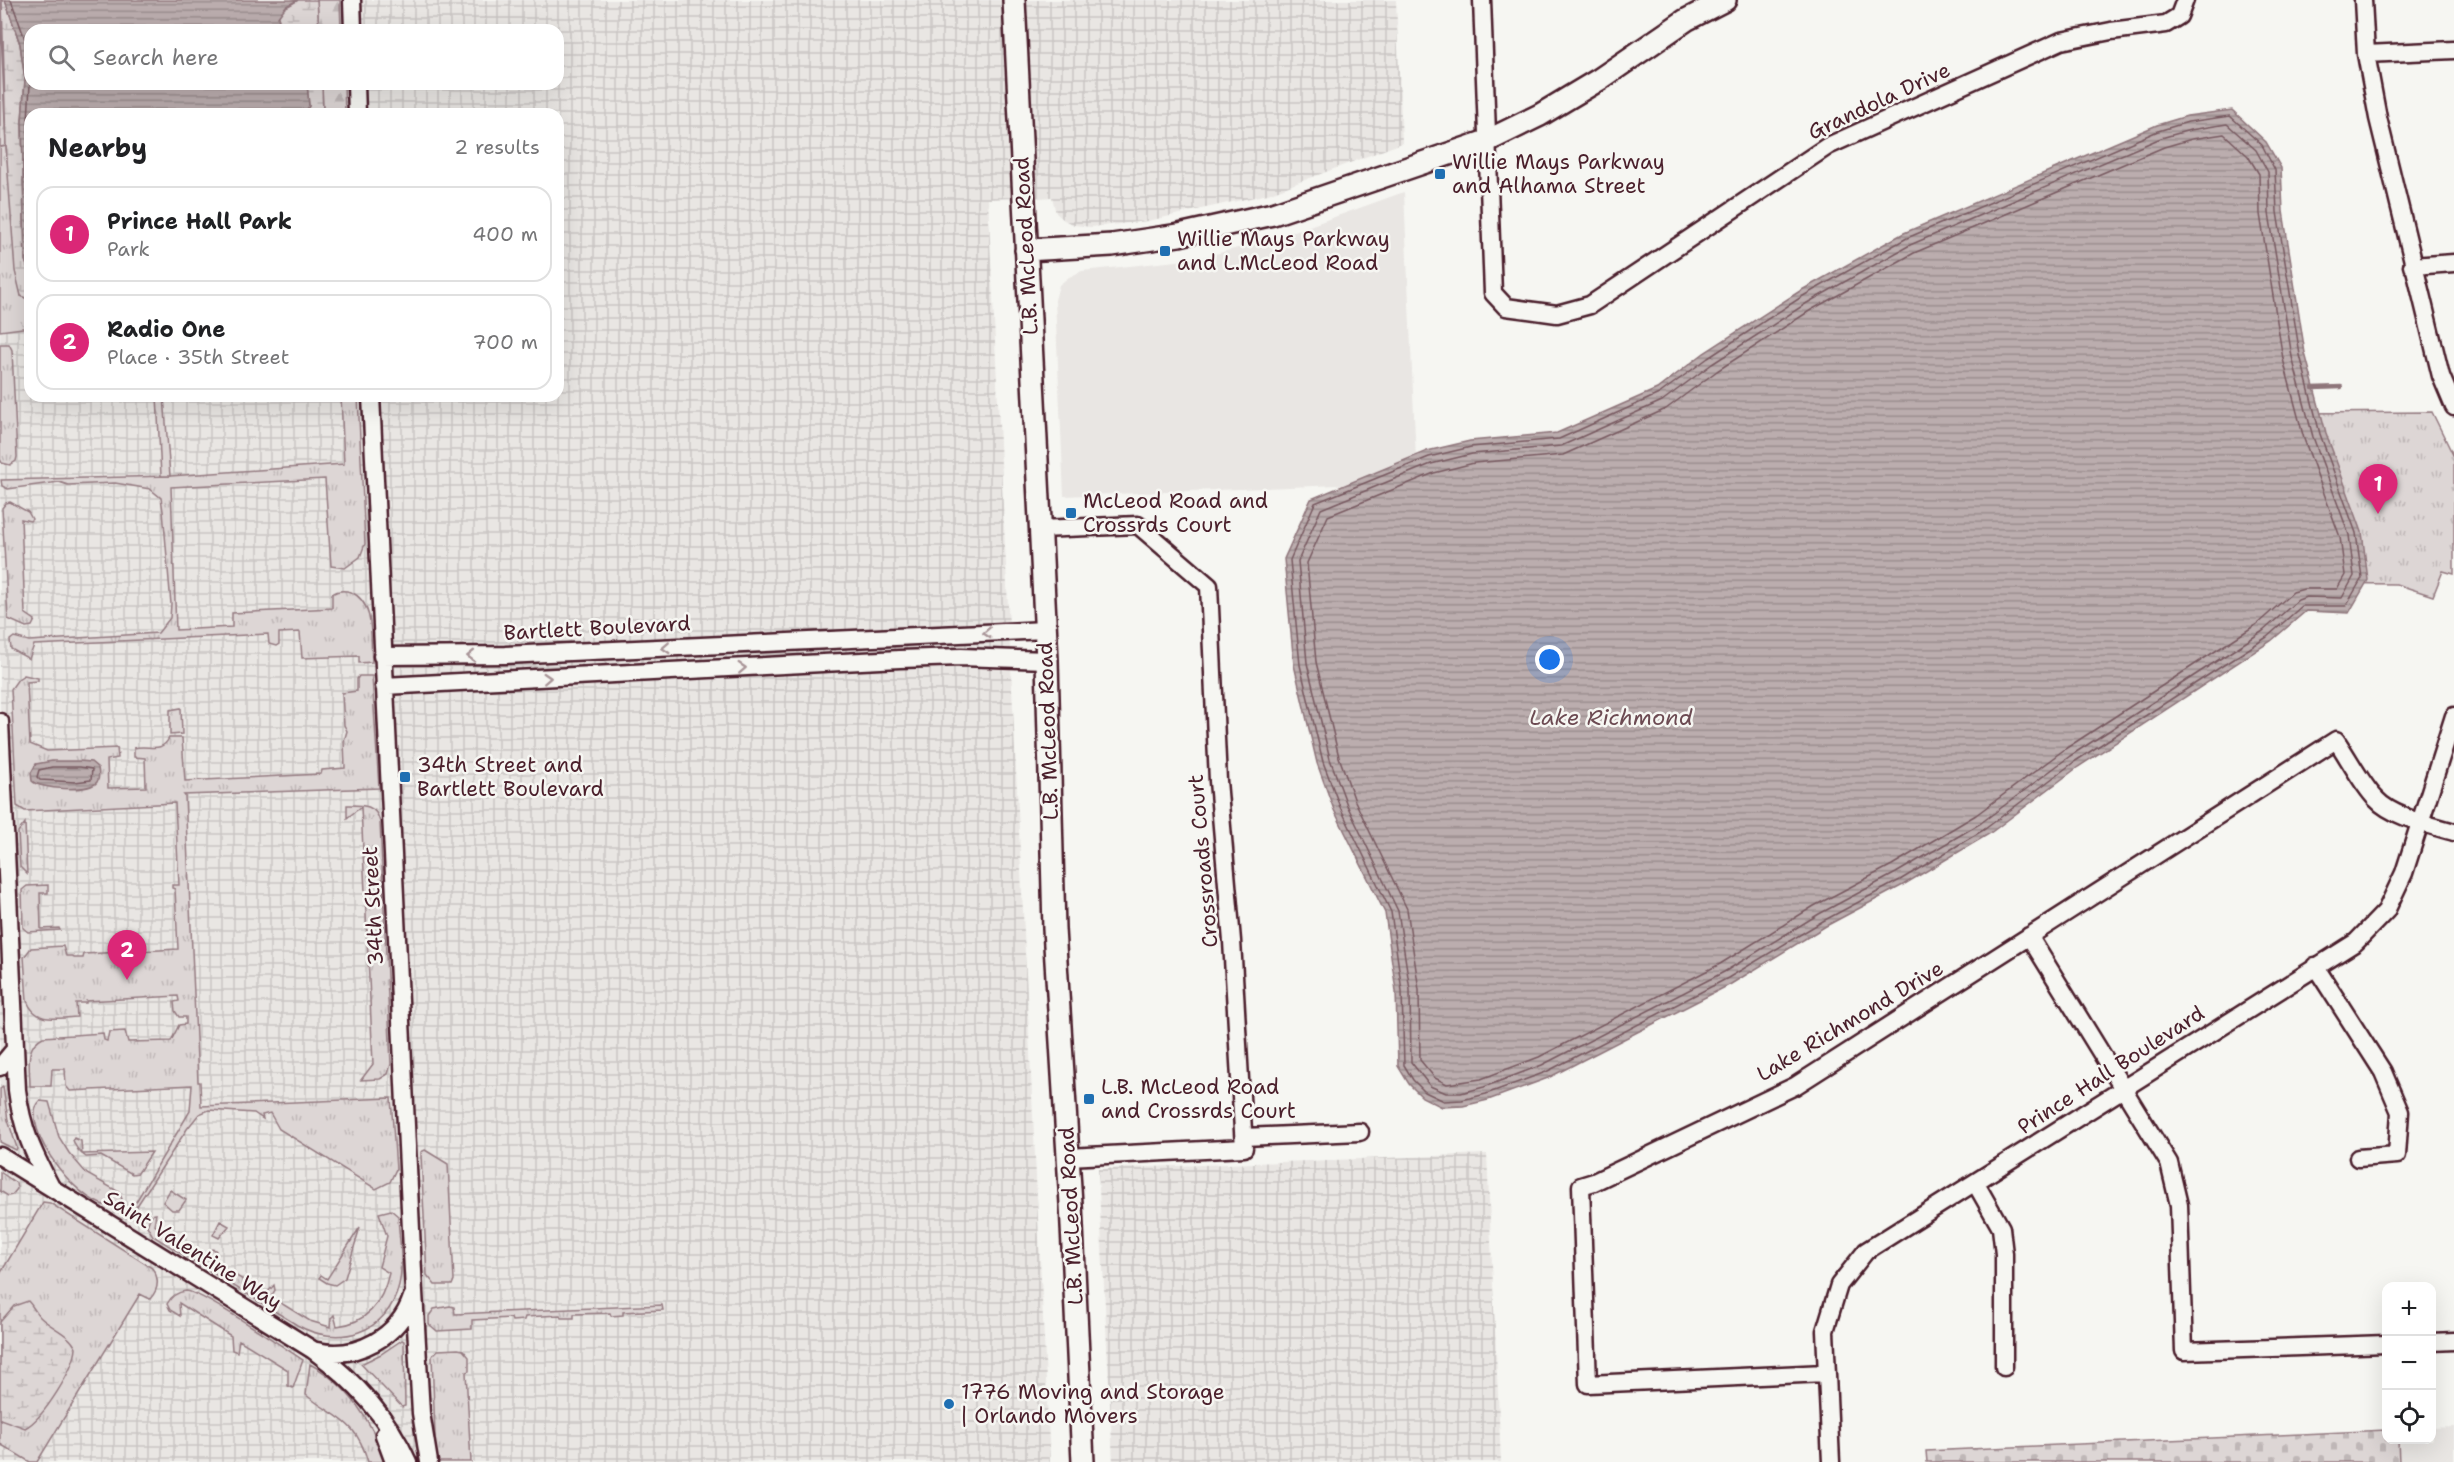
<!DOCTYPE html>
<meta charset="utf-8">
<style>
body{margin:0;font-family:"Shantell Sans",sans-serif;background:#f6f6f6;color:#202124}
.controls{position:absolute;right:18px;bottom:18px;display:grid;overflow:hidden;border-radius:12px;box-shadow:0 6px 24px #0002}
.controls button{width:54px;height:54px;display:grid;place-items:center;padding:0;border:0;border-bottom:2px solid #e0e0e0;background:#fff;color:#202124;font:30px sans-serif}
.you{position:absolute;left:1550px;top:660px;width:21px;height:21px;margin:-15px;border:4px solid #fff;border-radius:50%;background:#1a73e8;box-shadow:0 0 0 9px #1a73e833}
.badge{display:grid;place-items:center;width:39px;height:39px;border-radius:50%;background:#db2777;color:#fff;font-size:20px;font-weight:700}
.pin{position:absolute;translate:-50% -50px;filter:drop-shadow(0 2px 3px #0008)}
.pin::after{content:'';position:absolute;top:32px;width:21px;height:18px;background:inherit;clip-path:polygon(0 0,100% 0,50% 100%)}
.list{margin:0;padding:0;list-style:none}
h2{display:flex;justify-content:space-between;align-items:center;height:78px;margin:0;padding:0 24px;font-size:26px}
h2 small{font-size:20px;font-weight:400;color:#757577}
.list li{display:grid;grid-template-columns:39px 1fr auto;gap:18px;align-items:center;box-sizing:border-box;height:96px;margin:0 12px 12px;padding:0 12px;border:2px solid #e0e0e0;border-radius:18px}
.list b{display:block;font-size:22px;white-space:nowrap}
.list p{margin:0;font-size:20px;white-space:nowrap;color:#757577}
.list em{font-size:20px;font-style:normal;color:#757577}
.icon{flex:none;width:33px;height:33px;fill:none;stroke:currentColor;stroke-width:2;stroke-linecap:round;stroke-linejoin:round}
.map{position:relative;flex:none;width:2454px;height:1462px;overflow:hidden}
.search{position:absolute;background:#fff;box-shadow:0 6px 24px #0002;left:24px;top:24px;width:540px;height:66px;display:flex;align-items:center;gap:15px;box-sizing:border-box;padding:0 21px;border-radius:18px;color:#757577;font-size:22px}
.panel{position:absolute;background:#fff;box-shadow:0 6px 24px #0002;left:24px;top:108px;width:540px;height:294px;border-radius:18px}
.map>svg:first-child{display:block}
.built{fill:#e9e6e3}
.industrial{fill:url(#industrial-grid);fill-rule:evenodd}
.grass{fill:url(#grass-tufts);stroke:#947a80;stroke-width:1.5}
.forest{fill:url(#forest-firs);stroke:#947a80;stroke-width:1.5}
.wetland{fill:url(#wetland-marsh);stroke:#947a80;stroke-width:1.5}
.cemetery{fill:url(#cemetery-stones);stroke:#947a80;stroke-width:1.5}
.water{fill:url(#water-rules);stroke:#8e747a;stroke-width:1.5}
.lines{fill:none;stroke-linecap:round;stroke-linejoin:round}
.shore{stroke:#77585f;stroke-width:1.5}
.stream{stroke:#8e747a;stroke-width:4.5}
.minor-casing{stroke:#4a1f2b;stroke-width:21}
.tertiary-casing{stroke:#4a1f2b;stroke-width:26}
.minor{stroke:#f6f6f2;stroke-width:16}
.tertiary{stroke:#f6f6f2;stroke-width:21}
.oneway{stroke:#a99598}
.poi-dot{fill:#1f6fb2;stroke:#f6f6f2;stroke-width:2}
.labels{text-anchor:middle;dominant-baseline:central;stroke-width:5;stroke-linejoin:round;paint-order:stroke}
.street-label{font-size:21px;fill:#4a1f2b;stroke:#f6f6f2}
.poi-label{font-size:21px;fill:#4a1f2b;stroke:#f6f6f2;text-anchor:start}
.water-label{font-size:22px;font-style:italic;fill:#6c4a52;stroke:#f6f6f2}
</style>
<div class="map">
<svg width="2454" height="1462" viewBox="0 0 2454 1462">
<defs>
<pattern id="industrial-grid" width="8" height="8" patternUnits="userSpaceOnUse" patternTransform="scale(1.5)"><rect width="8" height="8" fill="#e9e6e3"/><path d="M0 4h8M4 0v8" fill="none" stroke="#c9c5c3"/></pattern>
<pattern id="grass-tufts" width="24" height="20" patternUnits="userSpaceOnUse" patternTransform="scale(1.5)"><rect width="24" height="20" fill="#ddd6d5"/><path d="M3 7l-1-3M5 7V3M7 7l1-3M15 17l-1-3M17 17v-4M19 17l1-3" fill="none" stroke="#bfb7b7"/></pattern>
<pattern id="forest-firs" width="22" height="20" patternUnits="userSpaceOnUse" patternTransform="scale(1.5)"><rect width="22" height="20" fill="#ddd6d5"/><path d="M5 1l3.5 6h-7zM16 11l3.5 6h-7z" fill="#bfb7b7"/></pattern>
<pattern id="wetland-marsh" width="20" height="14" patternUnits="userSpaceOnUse" patternTransform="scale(1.5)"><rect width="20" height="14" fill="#ddd6d5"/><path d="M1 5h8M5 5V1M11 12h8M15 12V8" fill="none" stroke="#bfb7b7"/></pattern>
<pattern id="cemetery-stones" width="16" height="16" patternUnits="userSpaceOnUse" patternTransform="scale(1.5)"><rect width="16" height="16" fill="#ddd6d5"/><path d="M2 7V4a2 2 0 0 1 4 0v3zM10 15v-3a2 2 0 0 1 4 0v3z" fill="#bfb7b7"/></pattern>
<pattern id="water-rules" width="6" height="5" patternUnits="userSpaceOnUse" patternTransform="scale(1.5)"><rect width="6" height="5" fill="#bbadae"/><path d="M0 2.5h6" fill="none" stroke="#9a8c8e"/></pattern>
</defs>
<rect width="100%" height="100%" fill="#f6f6f2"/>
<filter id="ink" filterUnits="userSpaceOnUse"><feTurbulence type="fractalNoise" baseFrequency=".0167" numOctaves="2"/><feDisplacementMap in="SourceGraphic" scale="12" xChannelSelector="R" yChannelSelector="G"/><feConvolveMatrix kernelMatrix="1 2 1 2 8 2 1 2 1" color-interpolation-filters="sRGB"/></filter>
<g filter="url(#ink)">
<path class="built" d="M 1404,192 L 1417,482 L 1064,496 L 1055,300 L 1059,285 L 1069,277 L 1082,271 L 1196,259 L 1249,245 L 1301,229 Z
M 2454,1427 L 2454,1462 L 2399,1462 L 2398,1440 L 2432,1440 L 2432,1428 Z"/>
<path class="industrial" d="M 0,0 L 1396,0 L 1402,143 L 1268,194 L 1148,221 L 1091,227 L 1074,225 L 1064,220 L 1056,213 L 1052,197 L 988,199 L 1050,1462 L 0,1462 ZM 30,30 L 558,30 L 558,84 L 30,84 ZM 30,114 L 558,114 L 558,396 L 30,396 Z
M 1487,1154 L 1501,1462 L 1113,1462 L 1098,1169 Z"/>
<path class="grass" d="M 0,0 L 2,0 L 6,146 L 21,296 L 30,300 L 30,327 L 0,331 L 0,147 L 6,146 Z
M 0,344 L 9,344 L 12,350 L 17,457 L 16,461 L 10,465 L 2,463 L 0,459 Z
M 341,396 L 358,396 L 365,544 L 360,557 L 345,568 L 331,566 L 325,479 L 171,487 L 176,630 L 232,627 L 232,613 L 332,608 L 332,594 C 338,590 344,590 351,592 C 376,603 370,640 372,662 L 359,663 L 359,656 L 302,658 L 300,632 L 279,633 L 279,644 L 276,646 L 269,644 L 268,634 L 34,645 L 29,659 L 11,649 L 10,640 L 14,637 L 29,641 L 158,633 L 170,618 L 171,604 L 163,511 L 161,498 L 150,489 L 115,483 L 68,485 L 59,482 L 8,489 L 2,486 L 1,480 L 170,476 L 344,464 Z
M 2432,412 L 2454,457 L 2454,574 L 2443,571 L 2433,596 L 2396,584 L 2306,583 L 2297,413 Z
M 10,502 L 28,512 L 32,519 L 30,521 L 21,519 L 25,613 L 35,620 L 32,626 L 26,627 L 8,619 L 2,508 L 6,503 Z
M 24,675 L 38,678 L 38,681 L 27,682 L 30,744 L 47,751 L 117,748 L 118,758 L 107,760 L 108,788 L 146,787 L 145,758 L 134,757 L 134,748 C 148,744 161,754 169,738 L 182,738 L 185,781 L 321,774 L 322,770 L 345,768 L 344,741 L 347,731 L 344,725 L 342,693 L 357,691 L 357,679 L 359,676 L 372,676 L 379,788 L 184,795 L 185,796 L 198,1082 L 200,1082 L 201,1106 L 391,1098 L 396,1169 L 390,1182 L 376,1189 L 279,1129 L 270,1113 L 262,1115 L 263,1119 L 254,1113 L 209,1110 L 199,1114 L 187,1129 L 131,1215 L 134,1205 L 190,1111 L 192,1085 L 70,1091 L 66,1086 L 65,1069 L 52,1069 L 51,1086 L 30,1086 C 30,1068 24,1046 43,1037 L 103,1033 L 104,1040 L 107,1041 L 109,1032 L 125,1031 L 128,1042 L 171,1041 L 179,1025 L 186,1024 L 186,1017 L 179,1017 L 175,1011 L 174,1002 L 179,1001 L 178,996 L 86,1001 L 86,1003 L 76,1003 L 77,1017 C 56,1018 36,1024 27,1001 L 24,957 L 31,948 L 63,946 L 66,956 L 73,956 L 74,958 L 83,958 L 84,954 L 178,949 L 175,889 L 172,888 L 172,885 L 179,885 L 175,803 L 25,811 L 17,806 L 11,689 L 18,679 Z
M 181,708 L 182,734 L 170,735 L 170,710 Z
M 347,805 C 362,805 376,804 380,822 L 391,1064 L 388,1074 L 380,1079 L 361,1080 L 373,1064 L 361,807 L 347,818 Z
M 25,823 L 27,874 L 20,867 L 18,832 Z
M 48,885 L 48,893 L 40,893 L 41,929 L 59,928 L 60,930 L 28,932 L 23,928 L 22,890 L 27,886 Z
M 3,1087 L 8,1120 L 17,1148 L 16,1150 L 0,1142 L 0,1089 Z
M 40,1101 L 49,1102 L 59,1137 L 69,1153 L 87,1174 L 119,1192 L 122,1199 L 117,1205 C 86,1217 15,1125 40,1101 Z
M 74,1138 L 81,1141 L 82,1154 L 152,1152 L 138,1173 L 132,1174 L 101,1156 L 86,1157 C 80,1153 75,1147 73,1140 Z
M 425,1150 L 448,1164 L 454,1280 L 452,1285 L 435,1285 L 427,1275 L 421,1156 L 421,1152 Z
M 0,1172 L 16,1183 L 17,1189 L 12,1195 L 8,1196 L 0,1191 Z
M 170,1190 L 186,1200 L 179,1210 L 172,1210 L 163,1202 Z
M 43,1202 L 50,1203 L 152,1268 C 160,1279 158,1290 150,1299 L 140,1294 L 37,1462 L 30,1462 L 0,1444 L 0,1274 Z
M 391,1210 L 398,1216 C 399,1238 404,1263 399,1285 C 388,1334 337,1348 297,1325 L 153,1236 L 147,1226 L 151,1215 L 156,1214 L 154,1225 L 206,1257 L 212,1249 L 216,1250 L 212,1261 L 266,1294 L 274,1285 L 275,1290 L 271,1297 L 310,1321 L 330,1327 L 331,1318 L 334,1315 L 337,1326 C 368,1323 383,1301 389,1273 L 379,1267 L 387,1236 L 379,1213 Z
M 220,1221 L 229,1226 L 219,1238 L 213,1235 Z
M 360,1227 L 345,1278 L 335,1285 L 327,1283 L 319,1278 L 321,1275 L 327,1279 Z
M 186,1291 C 203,1292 283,1347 303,1360 L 293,1388 L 288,1386 L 288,1370 L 239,1340 L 237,1352 L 232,1350 L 231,1336 L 179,1303 L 180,1316 L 170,1310 L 167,1304 C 171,1296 177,1292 186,1291 Z
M 662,1305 L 663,1310 L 623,1312 L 623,1315 L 611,1316 L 610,1313 L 574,1314 L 574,1318 L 561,1318 L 560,1315 L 525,1317 L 524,1320 L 512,1321 L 511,1318 L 472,1320 L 472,1329 L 437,1331 L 429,1324 L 429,1316 L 434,1309 L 450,1306 L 454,1307 L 455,1314 Z
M 402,1340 L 404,1341 L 405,1406 L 402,1407 L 361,1364 L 381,1354 Z
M 458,1349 L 463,1350 L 469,1357 L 469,1371 L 466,1372 L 471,1462 L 436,1462 L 432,1356 L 438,1350 Z
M 310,1364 C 349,1385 371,1421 387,1462 L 368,1462 C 356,1419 336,1419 306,1395 Z"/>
<path class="forest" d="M 317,0 L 340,0 L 341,30 L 319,30 Z
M 0,6 L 6,146 L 0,147 Z
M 322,84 L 344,84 L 345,114 L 323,114 Z
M 157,396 L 164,396 L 170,476 L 161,476 Z"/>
<path class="wetland" d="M 2,0 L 5,0 L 20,44 L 25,80 L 22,121 L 25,260 L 30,274 L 30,300 L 21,296 L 15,271 L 6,146 Z
M 298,0 L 317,0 L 319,30 L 298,30 L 279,22 C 276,7 290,7 298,0 Z
M 307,84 L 322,84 L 323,114 L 304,114 L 309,106 Z
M 28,1301 C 33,1306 35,1312 40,1317 C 51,1328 69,1333 76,1348 C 75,1368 43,1419 25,1428 L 0,1419 L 0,1322 L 14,1306 Z"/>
<path class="cemetery" d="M 2386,1430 L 2386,1440 L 2398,1440 L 2399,1462 L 1927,1462 L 1926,1451 Z"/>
<path class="water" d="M 5,0 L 298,0 L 286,6 L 278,17 L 279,22 L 298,30 L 30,30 L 30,84 L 307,84 L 309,106 L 304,114 L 30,114 L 30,274 L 25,260 L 22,121 L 25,80 L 20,44 Z
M 2232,110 L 2266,142 L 2281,168 L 2283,211 L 2305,353 L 2326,433 L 2362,532 L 2368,580 L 2349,613 L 2306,611 L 2271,641 L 2078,767 L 1989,834 L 1903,885 L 1826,926 L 1731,984 L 1548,1078 L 1488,1100 L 1463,1106 L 1442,1107 L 1422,1097 L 1409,1084 L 1398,1066 L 1396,991 L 1385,913 L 1334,810 L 1317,763 L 1294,665 L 1284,559 L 1311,499 L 1427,451 L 1470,441 L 1557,433 L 1657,389 L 1704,353 L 1800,291 L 1904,233 L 2157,125 L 2187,116 Z
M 80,761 L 91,762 L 98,768 C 99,773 100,778 97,782 C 89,793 39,789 32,781 L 31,773 L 36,764 L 52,761 Z"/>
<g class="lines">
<path class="shore" d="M 11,0 L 26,42 L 30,74
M 2230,116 L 2262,145 L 2275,170 L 2277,212 L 2300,355 L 2320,434 L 2356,533 L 2362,578 L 2346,606 L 2302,606 L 2267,637 L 2074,762 L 1985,829 L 1900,880 L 1823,921 L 1728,978 L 1546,1072 L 1486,1094 L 1462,1100 L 1444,1101 L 1425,1092 L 1413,1080 L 1404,1065 L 1402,991 L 1391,912 L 1340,807 L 1323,762 L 1300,665 L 1290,560 L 1315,503 L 1429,457 L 1471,447 L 1559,439 L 1659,394 L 1708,358 L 1803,296 L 1907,238 L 2158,131 L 2188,122 Z
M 2227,124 L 2256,150 L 2268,172 L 2269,213 L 2292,357 L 2313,437 L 2349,535 L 2354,576 L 2342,598 L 2306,597 L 2298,600 L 2263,631 L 2070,756 L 1981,823 L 1896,873 L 1819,914 L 1724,972 L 1542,1065 L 1484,1087 L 1461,1093 L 1446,1093 L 1430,1086 L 1411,1062 L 1410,990 L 1398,911 L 1347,805 L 1330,759 L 1307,663 L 1298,561 L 1321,509 L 1431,464 L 1472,454 L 1561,446 L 1662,401 L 1712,364 L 1807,303 L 1910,245 L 2161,138 L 2190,130 Z
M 2224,134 L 2248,156 L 2259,174 L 2260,214 L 2283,359 L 2304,439 L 2340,537 L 2345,575 L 2337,589 L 2304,589 L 2293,592 L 2257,624 L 2065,749 L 1976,815 L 1892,865 L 1814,906 L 1720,964 L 1539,1057 L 1481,1079 L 1447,1084 L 1435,1078 L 1420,1060 L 1419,990 L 1407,909 L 1355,801 L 1339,757 L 1316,662 L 1307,563 L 1328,516 L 1434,473 L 1474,463 L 1563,455 L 1666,409 L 1717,371 L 1811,310 L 1914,253 L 2164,147 L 2192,139 Z
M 30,209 L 28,121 L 30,84
M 80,767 L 92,769 L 91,780 L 75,782 L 40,780 L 37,777 L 39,770 L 52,767 Z"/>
<path class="stream" d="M 2313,388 L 2341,387"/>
<defs>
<path id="minor" d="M 352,0 L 353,30
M 1482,0 L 1493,293 L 1506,307 L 1557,314 L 1590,305 L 1828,146 L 2061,41 L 2111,31 L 2166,24 L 2179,16 L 2185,0
M 2363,0 L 2366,54 L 2378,118 L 2441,376 L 2454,407
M 2366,54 L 2454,50
M 356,84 L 357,114
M 2412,266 L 2454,263
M 371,396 L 414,1292 L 421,1413 L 429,1462
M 1040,529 L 1138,525 L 1209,586 L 1218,781 L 1232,941 L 1244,1148 L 1068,1157
M 382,656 L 505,655 L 1045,630
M 384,686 L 900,659 L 961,657 L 1047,660
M 0,722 L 17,1090 C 22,1130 33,1152 51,1187
M 2029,936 L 2169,1163 L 2179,1205 L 2184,1351 L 2386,1344
M 2315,966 L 2383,1072 L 2400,1112 L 2397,1155 L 2358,1158
M 0,1067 L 15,1049
M 1244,1137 L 1360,1132
M 0,1156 L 313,1350 C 354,1380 387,1415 408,1462
M 1976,1184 L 2001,1228 L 2004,1254 L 2004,1367
M 2432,1342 L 2454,1341
M 317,1351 C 356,1360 399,1337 412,1297
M 1825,1373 L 1588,1384 L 1581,1186 L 1594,1182 L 1795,1086 L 2336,740 C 2348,757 2362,785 2376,799 C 2392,817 2431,825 2454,832
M 384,1435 L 394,1462
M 1831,1462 L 1825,1331 L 1839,1285 L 1866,1251 L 2356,942 L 2386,911 L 2404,873 L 2454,716"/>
<path id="tertiary" d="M 1014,0 L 1047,660 L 1054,929 L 1071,1204 L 1083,1462
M 1026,250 L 1112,245 L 1179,235 L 1273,214 L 1487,141 L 1540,115 L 1600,79 L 1686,20 L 1725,0"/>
</defs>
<use href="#minor" class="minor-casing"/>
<use href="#tertiary" class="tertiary-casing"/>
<use href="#minor" class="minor"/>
<use href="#tertiary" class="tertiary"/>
</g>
<defs><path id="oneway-chevron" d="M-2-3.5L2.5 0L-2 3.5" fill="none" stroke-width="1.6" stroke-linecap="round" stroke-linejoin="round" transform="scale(1.5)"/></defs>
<g class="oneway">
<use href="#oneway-chevron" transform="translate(987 633) rotate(177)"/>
<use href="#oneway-chevron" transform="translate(666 648) rotate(177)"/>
<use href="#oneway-chevron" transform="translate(471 656) rotate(179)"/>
<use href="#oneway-chevron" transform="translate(742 668) rotate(-3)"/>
<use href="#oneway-chevron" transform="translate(547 678) rotate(-3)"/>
</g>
</g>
<g class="poi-dot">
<rect x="1434" y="168" width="12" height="12" rx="3"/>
<rect x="1159" y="245" width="12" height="12" rx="3"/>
<rect x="1065" y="507" width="12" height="12" rx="3"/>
<rect x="399" y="771" width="12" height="12" rx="3"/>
<rect x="1083" y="1093" width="12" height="12" rx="3"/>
<circle cx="949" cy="1404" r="6"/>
</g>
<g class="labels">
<g class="street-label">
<text transform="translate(1879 101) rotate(-25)">Grandola Drive</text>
<text transform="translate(1026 246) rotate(-93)">L.B. McLeod Road</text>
<text transform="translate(597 628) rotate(-3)">Bartlett Boulevard</text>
<text transform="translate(1048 731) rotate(-92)">L.B. McLeod Road</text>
<text transform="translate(1203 861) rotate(-95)">Crossroads Court</text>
<text transform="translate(373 906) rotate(-93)">34th Street</text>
<text transform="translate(1850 1021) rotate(-31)">Lake Richmond Drive</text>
<text transform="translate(2111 1070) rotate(-33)">Prince Hall Boulevard</text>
<text transform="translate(1071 1216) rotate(-93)">L.B. McLeod Road</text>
<text transform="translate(193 1250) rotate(32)">Saint Valentine Way</text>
</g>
<g class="poi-label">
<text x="1452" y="162">Willie Mays Parkway<tspan x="1452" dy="24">and Alhama Street</tspan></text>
<text x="1177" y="239">Willie Mays Parkway<tspan x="1177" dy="24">and L.McLeod Road</tspan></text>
<text x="1083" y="501">McLeod Road and<tspan x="1083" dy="24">Crossrds Court</tspan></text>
<text x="417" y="765">34th Street and<tspan x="417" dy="24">Bartlett Boulevard</tspan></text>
<text x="1101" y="1087">L.B. McLeod Road<tspan x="1101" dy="24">and Crossrds Court</tspan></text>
<text x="961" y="1392">1776 Moving and Storage<tspan x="961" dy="24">| Orlando Movers</tspan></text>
</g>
<g class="water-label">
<text x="1611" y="717">Lake Richmond</text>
</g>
</g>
</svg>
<div class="controls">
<button>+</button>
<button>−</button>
<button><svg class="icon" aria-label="locate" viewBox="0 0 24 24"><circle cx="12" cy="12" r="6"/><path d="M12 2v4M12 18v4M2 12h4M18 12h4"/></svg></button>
</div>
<div class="you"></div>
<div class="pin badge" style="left:2378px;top:514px">1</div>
<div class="pin badge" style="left:127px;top:980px">2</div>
<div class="search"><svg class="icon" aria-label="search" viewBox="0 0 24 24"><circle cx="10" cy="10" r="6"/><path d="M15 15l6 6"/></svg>Search here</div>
<section class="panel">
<h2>Nearby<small>2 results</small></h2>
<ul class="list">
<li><span class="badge">1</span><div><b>Prince Hall Park</b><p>Park</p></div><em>400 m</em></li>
<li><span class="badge">2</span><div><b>Radio One</b><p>Place · 35th Street</p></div><em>700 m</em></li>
</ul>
</section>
</div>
